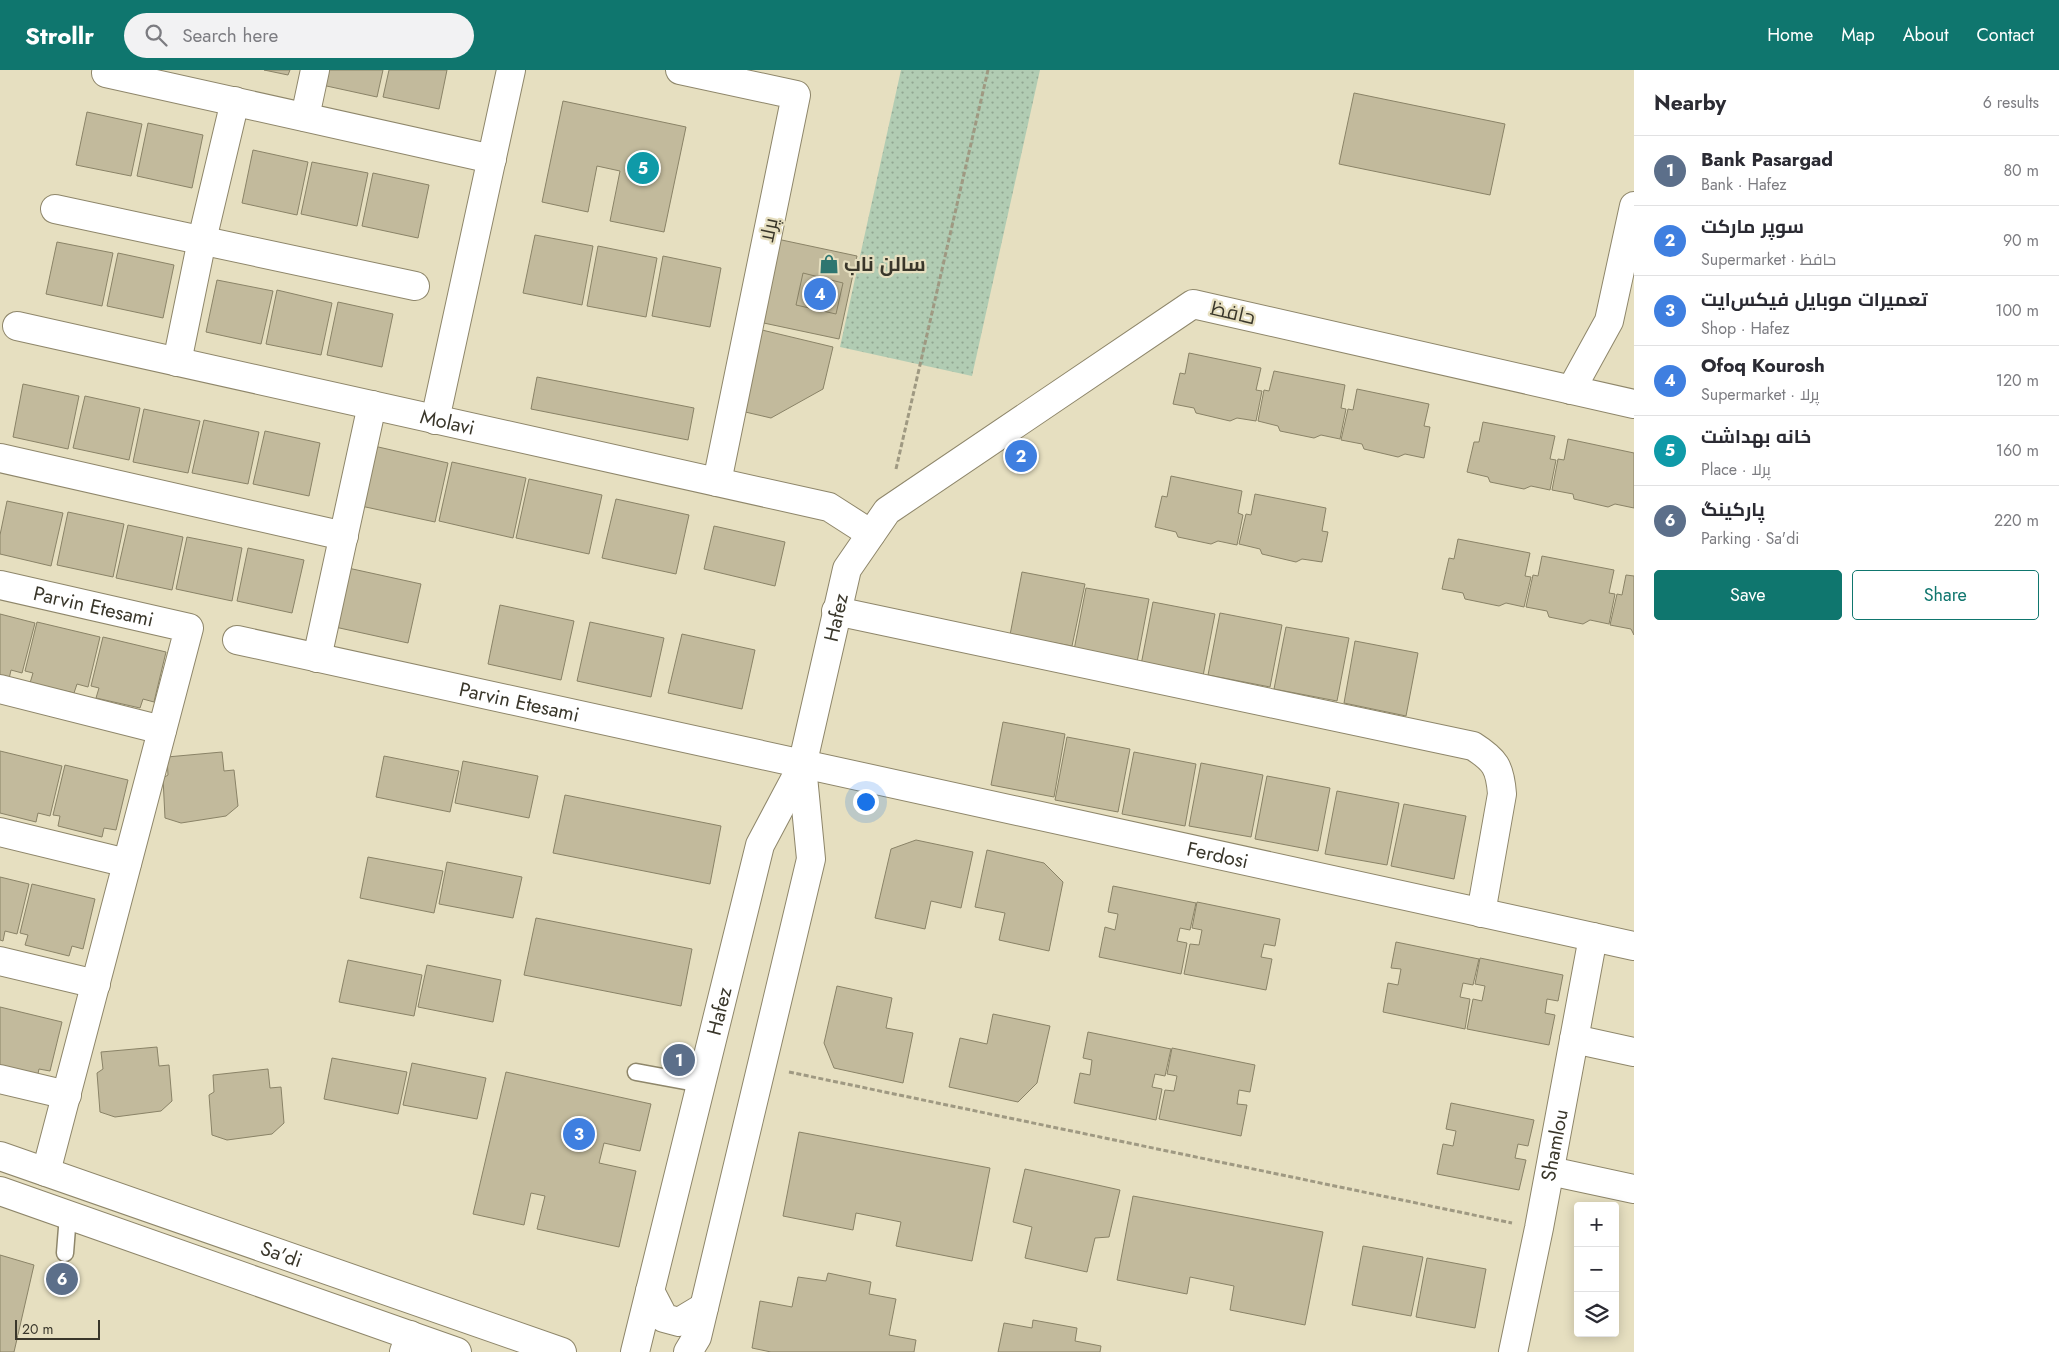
<!DOCTYPE html>
<meta charset="utf-8">
<style>
body{margin:0;font-family:Jost,Cairo,sans-serif;background:#f2f2f3;color:#2b2b33}
.controls{position:absolute;right:15px;bottom:15px;display:grid;overflow:hidden;border-radius:5px;box-shadow:0 2px 12px #0003}
.controls button{width:45px;height:45px;display:grid;place-items:center;padding:0;border:0;border-bottom:1px solid #e1e1e2;background:#fff;color:#2b2b33;font:25px sans-serif}
.scale{position:absolute;left:15px;bottom:12px;width:85px;box-sizing:border-box;padding-left:5px;border:2px solid #39362a;border-top:0;font-size:14px;line-height:18px;white-space:nowrap;color:#39362a;-webkit-text-stroke:4px #e6dfc0;paint-order:stroke}
.you{position:absolute;left:865px;top:731px;width:18px;height:18px;margin:-12px;border:4px solid #fff;border-radius:50%;background:#1a73e8;box-shadow:0 0 0 8px #1a73e833}
.badge{display:grid;place-items:center;width:32px;height:32px;border-radius:50%;background:#0f766e;color:#fff;font-size:16px;font-weight:700}
.pin{position:absolute;translate:-50% -50%;border:2px solid #fff;box-shadow:0 1px 5px #0006}
.list{margin:0;padding:0;list-style:none}
h2{display:flex;justify-content:space-between;align-items:center;height:65px;margin:0;padding:0 20px;font-size:21px}
h2 small{font-size:16px;font-weight:400;color:#7c7c81}
.list li{display:grid;grid-template-columns:32px 1fr auto;gap:15px;align-items:center;box-sizing:border-box;height:70px;padding:0 20px;border-top:1px solid #e1e1e2}
.list b{display:block;font-size:19px;white-space:nowrap}
.list p{margin:0;font-size:16px;white-space:nowrap;color:#7c7c81}
.list em{font-size:16px;font-style:normal;color:#7c7c81}
.actions{display:flex;gap:10px;padding:15px 20px}
.actions a{flex:1;padding:11px 0;border:1px solid #0f766e;border-radius:5px;text-align:center;font-size:18px;color:#0f766e}
.actions .main{background:#0f766e;color:#fff}
.icon{flex:none;width:28px;height:28px;fill:none;stroke:currentColor;stroke-width:2;stroke-linecap:round;stroke-linejoin:round}
.map{position:relative;flex:none;width:1634px;height:1282px;overflow:hidden}
header{display:flex;align-items:center;gap:30px;box-sizing:border-box;height:70px;padding:0 25px;background:#0f766e;color:#fff}
header strong{font-size:24px}
nav{display:flex;gap:28px;margin-inline-start:auto;font-size:18px}
.search{width:350px;height:45px;background:#f2f2f3;display:flex;align-items:center;gap:12px;box-sizing:border-box;padding:0 18px;border-radius:28px;color:#7c7c81;font-size:19px}
main{display:flex}
aside{flex:1;background:#fff}
.map>svg:first-child{display:block}
.park{fill:url(#park-dots)}
.building{fill:#c2ba9c;stroke:#8a8367}
.lines{fill:none;stroke-linecap:round;stroke-linejoin:round}
.service-casing{stroke:#8e866a;stroke-width:19}
.minor-casing{stroke:#8e866a;stroke-width:30}
.tertiary-casing{stroke:#8e866a;stroke-width:30}
.path{stroke:#9f9982;stroke-width:3;stroke-dasharray:5 2.5;stroke-linecap:butt}
.service{stroke:#fff;stroke-width:16}
.minor{stroke:#fff;stroke-width:28}
.tertiary{stroke:#fff;stroke-width:28}
.labels{text-anchor:middle;dominant-baseline:central;stroke-width:4.5;stroke-linejoin:round;paint-order:stroke}
.street-label{font-size:20px;fill:#39362a;stroke:#e6dfc0}
.poi-label{font-size:20px;font-weight:bold;fill:#39362a;stroke:#e6dfc0;text-anchor:start}
</style>
<header>
<strong>Strollr</strong>
<div class="search"><svg class="icon" aria-label="search" viewBox="0 0 24 24"><circle cx="10" cy="10" r="6"/><path d="M15 15l6 6"/></svg>Search here</div>
<nav><a>Home</a><a>Map</a><a>About</a><a>Contact</a></nav>
</header>
<main>
<div class="map">
<svg width="1634" height="1282" viewBox="0 0 1634 1282">
<defs>
<pattern id="park-dots" width="8" height="8" patternUnits="userSpaceOnUse" patternTransform="scale(1.25)"><rect width="8" height="8" fill="#b1ccb3"/><path d="M2 2h.1M6 6h.1" fill="none" stroke="#91a692" stroke-width="1.8" stroke-linecap="round"/></pattern>
</defs>
<rect width="100%" height="100%" fill="#e6dfc0"/>
<path class="park" d="M 901,0 L 1040,0 L 972,306 L 840,277 Z"/>
<path class="building" d="M 264,0 L 290,0 L 288,5 Z
M 325,0 L 383,0 L 377,27 L 322,15 Z
M 389,0 L 447,0 L 439,39 L 383,27 Z
M 1354,23 L 1505,54 L 1490,125 L 1339,94 Z
M 563,31 L 686,57 L 664,162 L 610,151 L 620,101 L 597,96 L 588,142 L 542,132 Z
M 87,42 L 142,54 L 131,106 L 76,95 Z
M 148,53 L 203,65 L 192,118 L 137,106 Z
M 253,80 L 308,92 L 297,145 L 242,133 Z
M 312,92 L 368,103 L 357,156 L 301,144 Z
M 373,103 L 429,115 L 418,168 L 362,156 Z
M 535,165 L 593,176 L 582,235 L 523,223 Z
M 777,169 L 857,186 L 839,269 L 759,252 Z
M 57,172 L 113,183 L 102,236 L 46,224 Z
M 598,176 L 657,188 L 646,247 L 587,236 Z
M 118,183 L 174,195 L 163,248 L 107,236 Z
M 663,186 L 721,198 L 710,257 L 652,246 Z
M 803,203 L 843,213 L 836,244 L 796,235 Z
M 217,210 L 273,221 L 261,274 L 206,262 Z
M 277,220 L 332,233 L 321,285 L 266,274 Z
M 338,232 L 393,244 L 382,297 L 327,285 Z
M 762,260 L 833,277 L 823,319 L 771,348 L 741,341 Z
M 1189,283 L 1261,298 L 1256,320 L 1262,321 L 1256,351 L 1237,348 L 1230,351 L 1196,343 L 1194,338 L 1173,334 L 1180,303 L 1185,304 Z
M 1274,301 L 1345,315 L 1341,338 L 1346,339 L 1340,369 L 1321,365 L 1314,368 L 1280,361 L 1278,356 L 1258,351 L 1264,320 L 1269,321 Z
M 537,307 L 694,338 L 688,370 L 531,339 Z
M 23,314 L 79,326 L 68,379 L 13,367 Z
M 1357,319 L 1429,334 L 1424,356 L 1430,357 L 1424,388 L 1405,384 L 1398,387 L 1364,379 L 1362,374 L 1341,370 L 1348,339 L 1353,340 Z
M 85,326 L 140,338 L 129,390 L 73,378 Z
M 144,339 L 200,351 L 188,403 L 133,392 Z
M 204,350 L 259,362 L 248,414 L 192,403 Z
M 1483,352 L 1555,366 L 1550,389 L 1556,390 L 1550,420 L 1531,416 L 1524,419 L 1490,412 L 1488,407 L 1467,402 L 1474,372 L 1479,372 Z
M 265,361 L 320,373 L 309,426 L 253,414 Z
M 1568,369 L 1634,383 L 1634,438 L 1615,434 L 1608,437 L 1574,429 L 1573,424 L 1552,420 L 1558,389 L 1564,390 Z
M 374,376 L 448,393 L 435,452 L 361,436 Z
M 452,392 L 526,408 L 513,468 L 439,451 Z
M 1171,406 L 1242,421 L 1238,443 L 1243,445 L 1237,475 L 1218,471 L 1211,474 L 1178,467 L 1176,462 L 1155,457 L 1162,426 L 1167,427 Z
M 529,409 L 602,425 L 589,484 L 516,468 Z
M 1255,424 L 1326,438 L 1322,461 L 1328,462 L 1322,492 L 1302,489 L 1296,492 L 1262,484 L 1260,479 L 1239,474 L 1246,444 L 1251,445 Z
M 616,429 L 689,445 L 676,504 L 602,488 Z
M 7,431 L 63,443 L 51,496 L 0,484 L 0,465 Z
M 68,442 L 124,454 L 113,507 L 57,495 Z
M 128,455 L 183,467 L 172,520 L 116,508 Z
M 714,456 L 785,472 L 775,516 L 704,499 Z
M 187,467 L 242,478 L 232,531 L 176,519 Z
M 1458,469 L 1530,483 L 1525,506 L 1531,507 L 1524,537 L 1506,533 L 1499,536 L 1465,529 L 1463,523 L 1442,519 L 1449,488 L 1454,489 Z
M 248,478 L 304,490 L 292,543 L 237,531 Z
M 1542,486 L 1614,500 L 1609,523 L 1615,524 L 1609,554 L 1590,550 L 1583,554 L 1549,547 L 1547,541 L 1526,537 L 1533,505 L 1538,506 Z
M 348,498 L 421,514 L 408,573 L 335,557 Z
M 1022,502 L 1085,514 L 1072,576 L 1010,565 Z
M 1626,505 L 1634,506 L 1634,565 L 1631,559 L 1610,555 L 1617,524 L 1622,525 Z
M 1086,518 L 1149,529 L 1137,592 L 1074,580 Z
M 1153,532 L 1215,544 L 1203,606 L 1141,595 Z
M 500,535 L 574,551 L 561,610 L 488,594 Z
M 1220,543 L 1282,555 L 1270,617 L 1208,605 Z
M 0,544 L 35,553 L 22,603 L 11,600 L 9,609 L 0,607 Z
M 37,552 L 100,567 L 88,617 L 77,614 L 74,623 L 30,613 L 33,603 L 25,601 Z
M 590,552 L 664,568 L 651,627 L 577,611 Z
M 1286,557 L 1349,568 L 1337,631 L 1274,619 Z
M 682,564 L 755,580 L 742,639 L 668,623 Z
M 103,567 L 166,582 L 154,632 L 143,629 L 140,638 L 96,628 L 99,618 L 91,616 Z
M 1355,571 L 1418,583 L 1406,646 L 1344,633 Z
M 1003,652 L 1065,664 L 1054,727 L 991,715 Z
M 1067,667 L 1130,679 L 1118,742 L 1055,730 Z
M 0,681 L 62,696 L 50,746 L 38,743 L 36,752 L 0,743 Z
M 222,682 L 224,701 L 234,700 L 238,736 L 226,746 L 181,753 L 165,748 L 163,708 L 168,705 L 167,687 Z
M 1134,682 L 1196,694 L 1185,756 L 1122,744 Z
M 384,686 L 459,701 L 450,742 L 376,727 Z
M 463,691 L 538,706 L 529,748 L 455,733 Z
M 1201,693 L 1263,705 L 1251,767 L 1189,756 Z
M 65,695 L 128,710 L 116,760 L 104,758 L 102,767 L 58,756 L 60,746 L 53,745 Z
M 1267,706 L 1330,718 L 1318,781 L 1255,769 Z
M 1337,721 L 1399,733 L 1387,795 L 1325,784 Z
M 565,725 L 721,756 L 710,814 L 553,783 Z
M 1404,734 L 1466,746 L 1454,809 L 1391,796 Z
M 916,770 L 973,782 L 961,838 L 931,831 L 925,859 L 875,848 L 891,779 Z
M 987,780 L 1044,793 L 1063,812 L 1049,881 L 999,870 L 1005,843 L 975,837 Z
M 368,787 L 443,801 L 434,843 L 360,828 Z
M 447,792 L 522,807 L 513,848 L 439,834 Z
M 0,807 L 29,814 L 17,864 L 5,861 L 3,871 L 0,870 Z
M 32,814 L 95,829 L 83,879 L 72,876 L 69,886 L 25,875 L 28,865 L 20,863 Z
M 1113,816 L 1196,833 L 1190,860 L 1180,858 L 1177,871 L 1187,873 L 1181,904 L 1099,887 L 1105,857 L 1115,860 L 1118,844 L 1108,842 Z
M 1197,832 L 1280,849 L 1275,876 L 1264,874 L 1261,887 L 1272,889 L 1266,920 L 1184,904 L 1190,874 L 1199,875 L 1202,860 L 1192,858 Z
M 536,848 L 692,879 L 681,936 L 524,905 Z
M 1396,872 L 1479,889 L 1473,915 L 1463,913 L 1460,927 L 1470,929 L 1465,959 L 1383,942 L 1388,913 L 1398,915 L 1401,899 L 1391,898 Z
M 1480,888 L 1563,905 L 1558,931 L 1547,929 L 1545,943 L 1555,945 L 1549,975 L 1467,959 L 1473,929 L 1482,931 L 1485,916 L 1475,914 Z
M 348,890 L 422,905 L 414,946 L 339,932 Z
M 427,895 L 501,910 L 493,952 L 418,937 Z
M 837,916 L 892,928 L 886,958 L 913,963 L 903,1013 L 834,998 L 824,973 Z
M 0,937 L 62,952 L 50,1001 L 39,999 L 37,1008 L 0,999 Z
M 993,944 L 1050,956 L 1037,1013 L 1018,1032 L 949,1017 L 960,968 L 987,974 Z
M 1088,962 L 1171,979 L 1165,1006 L 1155,1004 L 1152,1017 L 1162,1019 L 1156,1050 L 1074,1033 L 1080,1003 L 1090,1005 L 1092,990 L 1083,988 Z
M 157,977 L 159,996 L 169,995 L 172,1031 L 161,1041 L 115,1047 L 100,1042 L 97,1003 L 103,999 L 101,982 Z
M 1172,978 L 1255,995 L 1250,1022 L 1239,1020 L 1237,1034 L 1247,1035 L 1241,1066 L 1159,1049 L 1165,1020 L 1174,1021 L 1177,1006 L 1167,1004 Z
M 332,988 L 407,1002 L 398,1044 L 324,1029 Z
M 412,993 L 486,1008 L 477,1049 L 403,1035 Z
M 268,999 L 270,1018 L 281,1017 L 284,1053 L 272,1064 L 227,1070 L 212,1065 L 209,1025 L 214,1022 L 213,1005 Z
M 506,1002 L 651,1034 L 640,1081 L 604,1073 L 599,1093 L 636,1101 L 619,1177 L 537,1159 L 545,1126 L 531,1123 L 524,1155 L 473,1144 Z
M 1451,1033 L 1534,1050 L 1528,1076 L 1518,1074 L 1515,1088 L 1526,1090 L 1519,1120 L 1437,1104 L 1443,1074 L 1453,1076 L 1456,1061 L 1446,1059 Z
M 799,1062 L 990,1098 L 972,1191 L 896,1176 L 901,1152 L 856,1143 L 853,1160 L 783,1146 Z
M 1025,1099 L 1120,1120 L 1109,1167 L 1095,1168 L 1087,1202 L 1025,1188 L 1032,1157 L 1013,1152 Z
M 1133,1126 L 1323,1162 L 1305,1255 L 1230,1240 L 1234,1216 L 1190,1207 L 1187,1224 L 1117,1210 Z
M 1363,1176 L 1423,1187 L 1411,1246 L 1352,1235 Z
M 0,1185 L 34,1195 L 14,1282 L 0,1282 Z
M 1427,1188 L 1486,1199 L 1475,1258 L 1416,1247 Z
M 828,1203 L 871,1212 L 869,1224 L 896,1229 L 889,1265 L 916,1270 L 914,1282 L 771,1282 L 752,1278 L 760,1231 L 792,1237 L 798,1207 L 826,1211 Z
M 1033,1250 L 1077,1258 L 1075,1271 L 1101,1276 L 1100,1282 L 998,1282 L 1004,1253 L 1032,1258 Z"/>
<g class="lines">
<defs>
<path id="service" d="M 636,1002 L 701,1014
M 65,1183 L 68,1145"/>
<g id="minor">
<path d="M 680,0 L 796,25 L 717,412"/>
<path d="M 106,3 L 492,89"/>
<path d="M 305,47 L 315,0"/>
<path d="M 55,139 L 415,216"/>
<path id="s1" d="M 17,256 L 829,437 L 871,464"/>
<path d="M 177,292 L 202,170 L 235,31"/>
<path d="M 1571,320 L 1609,251 L 1634,136"/>
<path d="M 435,350 L 511,0"/>
<path d="M 0,388 L 344,466"/>
<path id="s2" d="M 0,515 L 189,558 L 46,1102"/>
<path d="M 836,541 L 1473,676 C 1495,690 1500,697 1502,724 L 1481,843"/>
<path id="s3" d="M 237,570 L 1634,876"/>
<path d="M 317,588 L 372,335"/>
<path d="M 0,619 L 162,660"/>
<path d="M 0,762 L 127,793"/>
<path d="M 0,891 L 96,914"/>
<path d="M 1574,969 L 1634,982"/>
<path d="M 0,1009 L 67,1025"/>
<path d="M 1550,1101 L 1634,1119"/>
<path d="M 404,1282 L 410,1265"/>
<path id="s4" d="M 1513,1282 L 1539,1158 L 1593,867"/>
</g>
<g id="tertiary">
<path id="s5" d="M 0,1086 L 562,1282"/>
<path d="M 0,1121 L 457,1282"/>
<path d="M 650,1221 L 664,1248 L 679,1252 L 704,1237"/>
<path id="s6" d="M 635,1282 L 760,775 L 802,696 L 847,499 L 887,441 L 1193,234 L 1634,334"/>
<path d="M 688,1282 L 697,1267 L 811,789 L 802,696"/>
</g>
</defs>
<use href="#service" class="service-casing"/>
<use href="#minor" class="minor-casing"/>
<use href="#tertiary" class="tertiary-casing"/>
<path class="path" d="M 896,399 L 988,0
M 789,1002 L 1512,1153"/>
<use href="#service" class="service"/>
<use href="#minor" class="minor"/>
<use href="#tertiary" class="tertiary"/>
</g>
<defs>
<symbol id="shop-bare" viewBox="-9 -9 18 18"><path d="M-5-2.5h2.3a2.7 3.5 0 0 1 5.4 0H5L5.5 6h-11ZM-1.5-2.5h3a1.5 2.3 0 0 0-3 0Z" fill="#2e7670" stroke="#e6dfc0" stroke-width="2.5" paint-order="stroke"/></symbol>
</defs>
<g fill-rule="evenodd">
<use href="#shop-bare" x="815" y="180" width="28" height="28"/>
</g>
<g class="labels">
<g class="street-label">
<text transform="translate(769 160) rotate(-78)">پرلا</text>
<text transform="translate(1233 243) rotate(13)">حافظ</text>
<text stroke="none"><textPath href="#s1" startOffset="441">Molavi</textPath></text>
<text stroke="none"><textPath href="#s2" startOffset="96">Parvin Etesami</textPath></text>
<text stroke="none"><textPath href="#s6" startOffset="764">Hafez</textPath></text>
<text stroke="none"><textPath href="#s3" startOffset="289">Parvin Etesami</textPath></text>
<text stroke="none"><textPath href="#s3" startOffset="1004">Ferdosi</textPath></text>
<text stroke="none"><textPath href="#s6" startOffset="351">Hafez</textPath></text>
<text stroke="none"><textPath href="#s4" startOffset="211">Shamlou</textPath></text>
<text stroke="none"><textPath href="#s5" startOffset="298">Sa'di</textPath></text>
</g>
<g class="poi-label">
<text x="844" y="194">سالن ناب</text>
</g>
</g>
</svg>
<div class="controls">
<button>+</button>
<button>−</button>
<button><svg class="icon" aria-label="layers" viewBox="0 0 24 24"><path d="M12 4l9 5-9 5-9-5zM3 14l9 5 9-5"/></svg></button>
</div>
<div class="scale">20 m</div>
<div class="you"></div>
<div class="pin badge" style="left:679px;top:990px;background:#5c6f8a">1</div>
<div class="pin badge" style="left:1021px;top:386px;background:#3f7fe0">2</div>
<div class="pin badge" style="left:579px;top:1064px;background:#3f7fe0">3</div>
<div class="pin badge" style="left:820px;top:224px;background:#3f7fe0">4</div>
<div class="pin badge" style="left:643px;top:98px;background:#0f9aa8">5</div>
<div class="pin badge" style="left:62px;top:1209px;background:#5c6f8a">6</div>
</div>
<aside>
<h2>Nearby<small>6 results</small></h2>
<ul class="list">
<li><span class="badge" style="background:#5c6f8a">1</span><div><b>Bank Pasargad</b><p>Bank · Hafez</p></div><em>80 m</em></li>
<li><span class="badge" style="background:#3f7fe0">2</span><div><b>سوپر مارکت</b><p>Supermarket · حافظ</p></div><em>90 m</em></li>
<li><span class="badge" style="background:#3f7fe0">3</span><div><b>تعمیرات موبایل فیکس‌ایت</b><p>Shop · Hafez</p></div><em>100 m</em></li>
<li><span class="badge" style="background:#3f7fe0">4</span><div><b>Ofoq Kourosh</b><p>Supermarket · پرلا</p></div><em>120 m</em></li>
<li><span class="badge" style="background:#0f9aa8">5</span><div><b>خانه بهداشت</b><p>Place · پرلا</p></div><em>160 m</em></li>
<li><span class="badge" style="background:#5c6f8a">6</span><div><b>پارکینگ</b><p>Parking · Sa'di</p></div><em>220 m</em></li>
</ul>
<div class="actions"><a class="main">Save</a><a>Share</a></div>
</aside>
</main>
